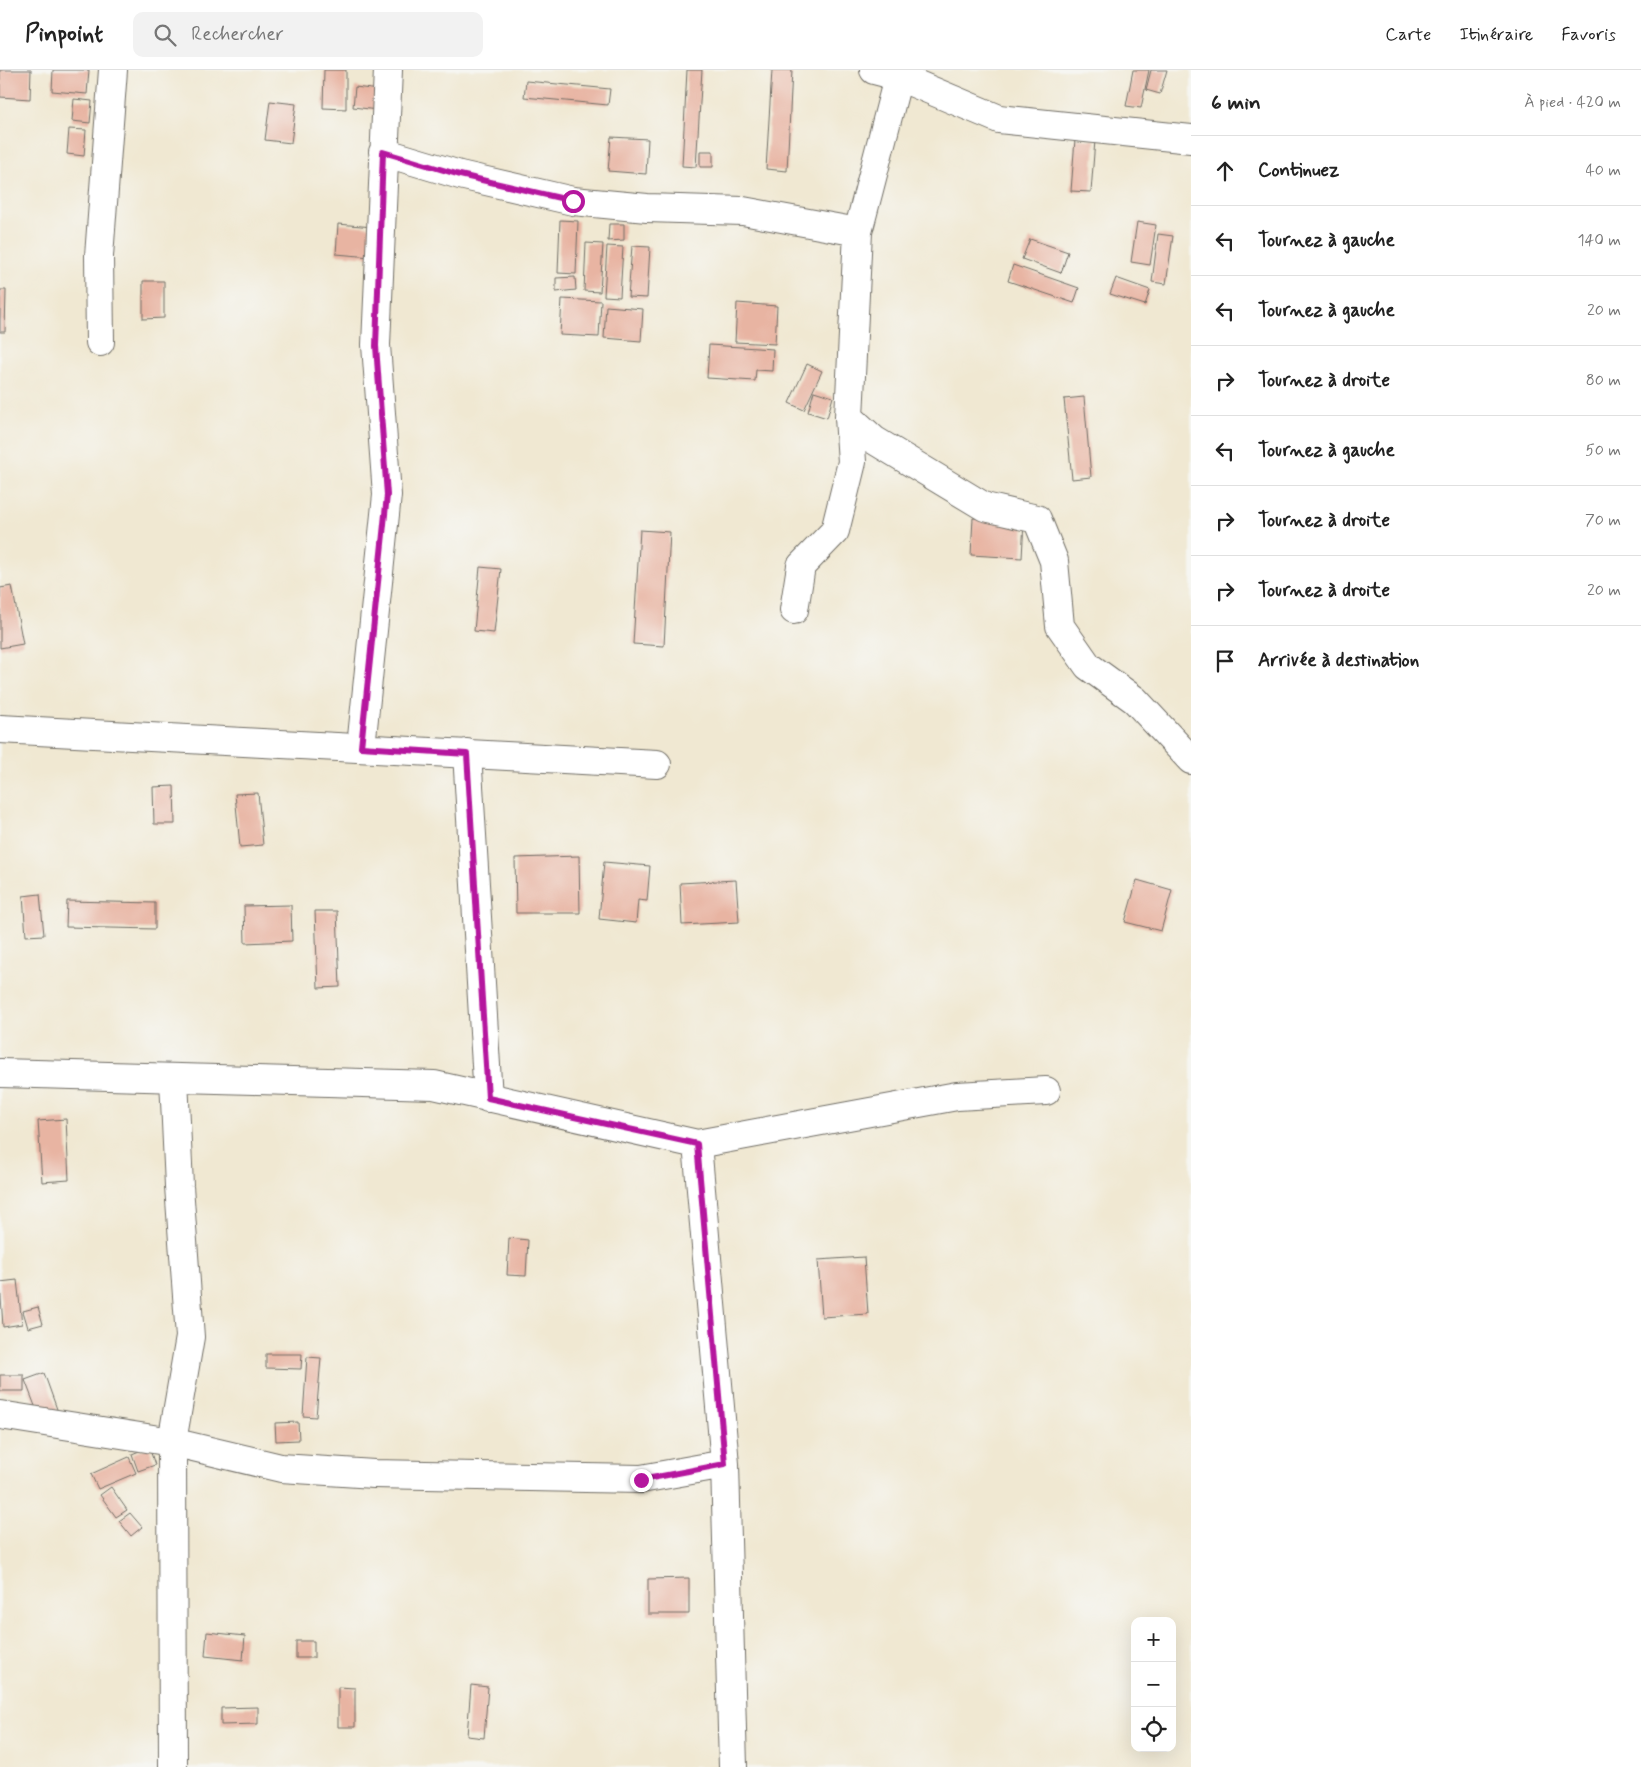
<!DOCTYPE html>
<html lang="fr">
<meta charset="utf-8">
<style>
body{margin:0;font-family:Mynerve,sans-serif;background:#f2f2f2;color:#222}
.controls{position:absolute;right:15px;bottom:15px;display:grid;overflow:hidden;border-radius:10px;box-shadow:0 5px 20px #0002}
.controls button{width:45px;height:45px;display:grid;place-items:center;padding:0;border:0;border-bottom:1px solid #e0e0e0;background:#fff;color:#222;font:25px sans-serif}
.stop{position:absolute;width:15px;height:15px;margin:-11px;border:4px solid #b5179e;border-radius:50%;background:#fff}
.stop.end{background:#b5179e;border-color:#fff;box-shadow:0 1px 5px #0008}
.list{margin:0;padding:0;list-style:none}
h2{display:flex;justify-content:space-between;align-items:center;height:65px;margin:0;padding:0 20px;font-size:21px}
h2 small{font-size:16px;font-weight:400;color:#767676}
.list li{display:grid;grid-template-columns:32px 1fr auto;gap:15px;align-items:center;box-sizing:border-box;height:70px;padding:0 20px;border-top:1px solid #e0e0e0}
.list b{display:block;font-size:19px;white-space:nowrap}
.list em{font-size:16px;font-style:normal;color:#767676}
.icon{flex:none;width:28px;height:28px;fill:none;stroke:currentColor;stroke-width:2;stroke-linecap:round;stroke-linejoin:round}
.map{position:relative;flex:none;width:1191px;height:1697px;overflow:hidden}
header{display:flex;align-items:center;gap:30px;box-sizing:border-box;height:70px;padding:0 25px;background:#fff;border-bottom:1px solid #e0e0e0}
header strong{font-size:24px}
nav{display:flex;gap:28px;margin-inline-start:auto;font-size:18px}
.search{width:350px;height:45px;background:#f2f2f2;display:flex;align-items:center;gap:12px;box-sizing:border-box;padding:0 18px;border-radius:10px;color:#767676;font-size:19px}
main{display:flex}
aside{flex:1;background:#fff}
.map>svg:first-child{display:block}
.building{fill:#e8b4a2}
.lines{fill:none;stroke-linecap:round;stroke-linejoin:round}
.minor-casing{stroke:#706d65;stroke-width:30}
.minor{stroke:#fff;stroke-width:28}
.route{stroke:#b5179e;stroke-width:6}
</style>
<header>
<strong>Pinpoint</strong>
<div class="search"><svg class="icon" aria-label="search" viewBox="0 0 24 24"><circle cx="10" cy="10" r="6"/><path d="M15 15l6 6"/></svg>Rechercher</div>
<nav><a>Carte</a><a>Itinéraire</a><a>Favoris</a></nav>
</header>
<main>
<div class="map">
<svg width="1191" height="1697" viewBox="0 0 1191 1697">
<rect width="100%" height="100%" fill="#f6f6f2"/>
<filter id="ink" filterUnits="userSpaceOnUse"><feTurbulence type="fractalNoise" baseFrequency=".02" numOctaves="2"/><feDisplacementMap in="SourceGraphic" scale="10" xChannelSelector="R" yChannelSelector="G"/><feConvolveMatrix kernelMatrix="1 2 1 2 8 2 1 2 1" color-interpolation-filters="sRGB"/></filter>
<filter id="wash" filterUnits="userSpaceOnUse"><feTurbulence type="fractalNoise" baseFrequency=".0096" numOctaves="4" result="noise"/><feDisplacementMap in="SourceGraphic" scale="20" xChannelSelector="R" yChannelSelector="G"/><feGaussianBlur stdDeviation="1.12" result="paint"/><feColorMatrix in="noise" values="0 0 0 0 0 0 0 0 0 0 0 0 0 0 0 0 0 1.4 0 .05"/><feComposite in="paint" operator="in"/></filter>
<g filter="url(#wash)">
<rect width="100%" height="100%" fill="#f0e8d2"/>
<g id="blocks">
<path class="building" d="M 0,0 L 31,0 L 30,29 L 0,27 Z
M 53,0 L 89,0 L 87,24 L 52,21 Z
M 324,0 L 346,0 L 346,39 L 323,38 Z
M 687,0 L 702,0 L 696,97 L 682,96 Z
M 772,0 L 792,0 L 787,101 L 766,99 Z
M 1133,0 L 1149,0 L 1141,38 L 1126,36 Z
M 1151,0 L 1167,0 L 1160,24 L 1146,20 Z
M 526,11 L 610,19 L 608,35 L 524,27 Z
M 355,17 L 379,20 L 377,40 L 353,37 Z
M 74,29 L 92,31 L 90,53 L 72,51 Z
M 270,31 L 296,34 L 291,73 L 265,70 Z
M 69,59 L 86,60 L 84,86 L 67,84 Z
M 611,67 L 648,69 L 646,104 L 608,101 Z
M 1075,69 L 1095,70 L 1091,122 L 1071,121 Z
M 700,81 L 713,81 L 713,97 L 700,97 Z
M 560,150 L 578,151 L 576,204 L 558,203 Z
M 1137,152 L 1156,155 L 1150,195 L 1131,192 Z
M 338,154 L 373,157 L 371,187 L 336,184 Z
M 609,154 L 624,154 L 624,170 L 608,171 Z
M 1158,164 L 1173,166 L 1166,214 L 1152,212 Z
M 1030,169 L 1068,182 L 1061,203 L 1022,189 Z
M 586,173 L 603,174 L 600,222 L 584,221 Z
M 607,176 L 623,177 L 620,227 L 604,226 Z
M 632,176 L 650,177 L 647,228 L 628,227 Z
M 1013,195 L 1079,218 L 1074,233 L 1008,211 Z
M 575,207 L 576,220 L 556,222 L 556,208 Z
M 1116,208 L 1150,220 L 1145,235 L 1110,224 Z
M 143,211 L 164,211 L 164,248 L 143,249 Z
M 0,220 L 6,220 L 5,262 L 0,262 Z
M 562,229 L 601,231 L 599,267 L 560,265 Z
M 737,233 L 777,236 L 775,274 L 735,272 Z
M 606,236 L 643,239 L 641,271 L 604,268 Z
M 709,275 L 773,279 L 772,301 L 756,300 L 755,311 L 707,308 Z
M 807,294 L 822,301 L 804,340 L 789,333 Z
M 814,321 L 833,327 L 827,348 L 808,342 Z
M 1084,327 L 1091,407 L 1072,409 L 1064,329 Z
M 973,448 L 1024,451 L 1022,488 L 971,485 Z
M 640,460 L 670,462 L 664,576 L 633,574 Z
M 480,497 L 501,499 L 494,563 L 474,561 Z
M 12,516 L 23,574 L 0,578 L 0,518 Z
M 174,716 L 175,754 L 154,754 L 153,717 Z
M 258,723 L 263,775 L 240,777 L 235,724 Z
M 579,786 L 580,843 L 516,843 L 515,788 Z
M 604,792 L 650,796 L 647,831 L 638,830 L 636,853 L 599,849 Z
M 736,810 L 739,852 L 682,855 L 680,813 Z
M 1137,810 L 1172,820 L 1161,861 L 1125,852 Z
M 40,824 L 44,865 L 26,866 L 23,826 Z
M 67,831 L 155,833 L 155,859 L 66,857 Z
M 291,835 L 292,871 L 245,873 L 244,836 Z
M 315,841 L 337,841 L 340,917 L 318,918 Z
M 66,1049 L 69,1110 L 42,1112 L 38,1051 Z
M 509,1168 L 528,1170 L 526,1206 L 507,1205 Z
M 864,1187 L 868,1244 L 822,1247 L 818,1190 Z
M 17,1210 L 22,1254 L 3,1257 L 0,1212 Z
M 38,1237 L 43,1254 L 28,1258 L 23,1241 Z
M 266,1284 L 302,1284 L 301,1299 L 266,1298 Z
M 307,1287 L 321,1288 L 316,1347 L 303,1346 Z
M 44,1303 L 58,1342 L 40,1349 L 25,1310 Z
M 0,1305 L 24,1305 L 24,1321 L 0,1321 Z
M 298,1352 L 299,1370 L 276,1371 L 275,1353 Z
M 149,1377 L 155,1395 L 138,1401 L 132,1384 Z
M 129,1387 L 136,1403 L 98,1419 L 91,1404 Z
M 111,1417 L 127,1440 L 116,1447 L 100,1425 Z
M 130,1443 L 142,1457 L 131,1466 L 119,1451 Z
M 689,1508 L 689,1544 L 648,1544 L 648,1509 Z
M 207,1562 L 245,1566 L 243,1590 L 205,1586 Z
M 296,1571 L 314,1571 L 314,1588 L 296,1588 Z
M 471,1615 L 488,1617 L 484,1668 L 467,1666 Z
M 338,1617 L 355,1618 L 355,1657 L 338,1657 Z
M 258,1637 L 258,1654 L 221,1655 L 221,1638 Z"/>
</g>
</g>
<g filter="url(#ink)">
<use href="#blocks" fill-opacity="0" stroke="#706d65" stroke-width="1"/>
<g class="lines">
<defs>
<path id="minor" d="M 874,0 L 897,6 L 999,49 L 1191,69
M 383,82 L 460,105 L 573,131 L 647,138 L 743,141 L 858,162
M 100,272 L 99,186 L 113,0
M 849,347 L 874,370 L 985,437 L 1037,449 L 1054,491 L 1060,556 L 1088,596 L 1135,630 L 1191,690
M 794,540 L 801,496 L 835,461 L 852,392 L 849,347 L 858,162 L 900,0
M 0,659 L 657,694
M 361,677 L 387,425 L 376,275 L 388,0
M 467,683 L 488,1028
M 0,1003 L 434,1015 L 697,1074 L 957,1026 L 1046,1021
M 697,1074 L 725,1394 L 733,1697
M 0,1345 L 172,1372 L 281,1398 L 374,1404 L 641,1409 L 725,1394
M 173,1697 L 172,1372 L 190,1267 L 179,1116 L 174,1009"/>
</defs>
<use href="#minor" class="minor-casing"/>
<use href="#minor" class="minor"/>
</g>
</g>
<g class="lines" filter="url(#ink)">
<path class="route" d="M 573,131 L 460,105 L 383,82 L 376,276 L 387,425 L 361,677 L 467,684 L 488,1028 L 697,1074 L 725,1394 L 641,1410"/>
</g>
</svg>
<div class="controls">
<button>+</button>
<button>−</button>
<button><svg class="icon" aria-label="locate" viewBox="0 0 24 24"><circle cx="12" cy="12" r="6"/><path d="M12 2v4M12 18v4M2 12h4M18 12h4"/></svg></button>
</div>
<div class="stop" style="left:573px;top:131px"></div>
<div class="stop end" style="left:641px;top:1410px"></div>
</div>
<aside>
<h2>6 min<small>À pied · 420 m</small></h2>
<ul class="list">
<li><svg class="icon" aria-label="ahead" viewBox="0 0 24 24"><path d="M12 20V5M6 11l6-6 6 6"/></svg><div><b>Continuez</b></div><em>40 m</em></li>
<li><svg class="icon" aria-label="left" viewBox="0 0 24 24"><path d="M17 20v-9H6M10 6l-5 5 5 5"/></svg><div><b>Tournez à gauche</b></div><em>140 m</em></li>
<li><svg class="icon" aria-label="left" viewBox="0 0 24 24"><path d="M17 20v-9H6M10 6l-5 5 5 5"/></svg><div><b>Tournez à gauche</b></div><em>20 m</em></li>
<li><svg class="icon" aria-label="right" viewBox="0 0 24 24"><path d="M7 20v-9h11M14 6l5 5-5 5"/></svg><div><b>Tournez à droite</b></div><em>80 m</em></li>
<li><svg class="icon" aria-label="left" viewBox="0 0 24 24"><path d="M17 20v-9H6M10 6l-5 5 5 5"/></svg><div><b>Tournez à gauche</b></div><em>50 m</em></li>
<li><svg class="icon" aria-label="right" viewBox="0 0 24 24"><path d="M7 20v-9h11M14 6l5 5-5 5"/></svg><div><b>Tournez à droite</b></div><em>70 m</em></li>
<li><svg class="icon" aria-label="right" viewBox="0 0 24 24"><path d="M7 20v-9h11M14 6l5 5-5 5"/></svg><div><b>Tournez à droite</b></div><em>20 m</em></li>
<li><svg class="icon" aria-label="arrive" viewBox="0 0 24 24"><path d="M6 21V4h12l-3 4 3 4H6"/></svg><div><b>Arrivée à destination</b></div></li>
</ul>
</aside>
</main>
